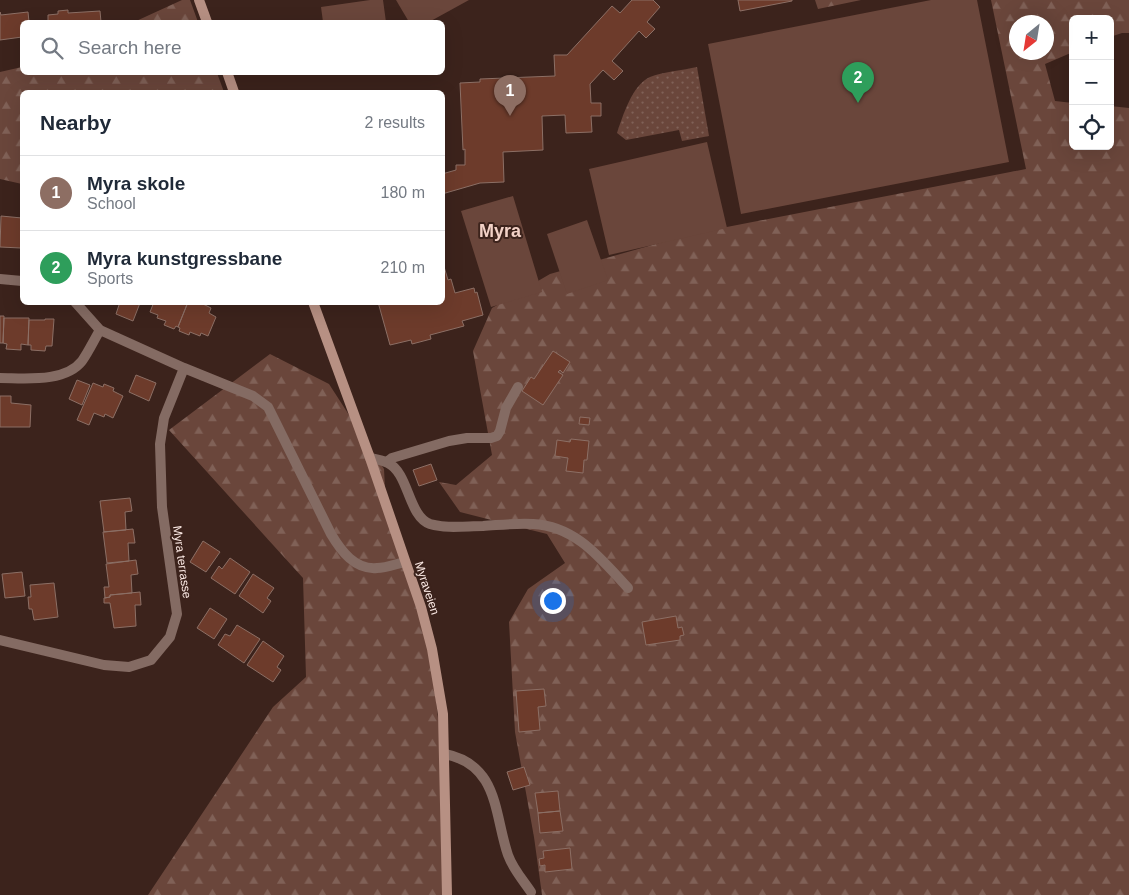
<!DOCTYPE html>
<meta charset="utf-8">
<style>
body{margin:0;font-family:Helvetica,sans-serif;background:#f2f2f3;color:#1f2937}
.controls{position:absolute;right:15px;top:15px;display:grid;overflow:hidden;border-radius:8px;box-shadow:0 5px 20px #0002}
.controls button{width:45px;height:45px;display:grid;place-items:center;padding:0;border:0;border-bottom:1px solid #e0e1e3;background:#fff;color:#1f2937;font:25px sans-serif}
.compass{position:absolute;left:1009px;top:15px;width:45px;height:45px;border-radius:50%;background:#fff;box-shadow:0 5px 20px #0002;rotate:210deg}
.you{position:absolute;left:552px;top:600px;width:18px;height:18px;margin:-12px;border:4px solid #fff;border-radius:50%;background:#1a73e8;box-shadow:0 0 0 8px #1a73e833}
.badge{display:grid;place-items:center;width:32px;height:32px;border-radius:50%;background:#0b8043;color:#fff;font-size:16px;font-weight:700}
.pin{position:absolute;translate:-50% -41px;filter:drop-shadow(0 1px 2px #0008)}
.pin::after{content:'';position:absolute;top:26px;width:18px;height:15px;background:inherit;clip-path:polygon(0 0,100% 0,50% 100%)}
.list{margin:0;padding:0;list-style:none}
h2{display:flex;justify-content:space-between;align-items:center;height:65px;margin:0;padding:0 20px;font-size:21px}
h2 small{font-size:16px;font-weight:400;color:#747a83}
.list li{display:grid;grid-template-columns:32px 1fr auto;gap:15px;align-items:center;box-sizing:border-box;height:75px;padding:0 20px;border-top:1px solid #e0e1e3}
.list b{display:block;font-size:19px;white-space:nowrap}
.list p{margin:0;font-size:16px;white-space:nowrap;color:#747a83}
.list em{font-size:16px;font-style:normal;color:#747a83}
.icon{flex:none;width:28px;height:28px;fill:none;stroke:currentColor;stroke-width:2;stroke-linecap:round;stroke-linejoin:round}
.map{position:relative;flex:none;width:1129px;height:895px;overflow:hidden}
.search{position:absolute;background:#fff;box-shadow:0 5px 20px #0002;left:20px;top:20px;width:425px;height:55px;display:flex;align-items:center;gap:12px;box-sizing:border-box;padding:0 18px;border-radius:8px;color:#747a83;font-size:19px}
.panel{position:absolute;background:#fff;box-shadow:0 5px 20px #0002;left:20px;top:90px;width:425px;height:215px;border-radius:8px}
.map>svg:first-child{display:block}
.grass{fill:url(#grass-dots)}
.forest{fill:url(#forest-firs);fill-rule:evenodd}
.garden{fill:#6a463b}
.building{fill:#6d3b2b;stroke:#8c6f65}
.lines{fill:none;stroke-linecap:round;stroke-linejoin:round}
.minor{stroke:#846b63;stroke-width:10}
.secondary{stroke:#b79083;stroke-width:10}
.labels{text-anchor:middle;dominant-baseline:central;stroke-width:4;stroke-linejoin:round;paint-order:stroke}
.street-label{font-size:12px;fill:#fdebe6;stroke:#3c231c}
.district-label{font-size:18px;font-weight:bold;fill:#f3d2c7;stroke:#3c231c}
</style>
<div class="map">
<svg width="1129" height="895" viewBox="0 0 1129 895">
<defs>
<pattern id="grass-dots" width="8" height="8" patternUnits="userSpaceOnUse" patternTransform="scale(1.25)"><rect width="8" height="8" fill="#6a463b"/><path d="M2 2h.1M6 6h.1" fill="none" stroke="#806157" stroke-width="1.8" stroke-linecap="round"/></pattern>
<pattern id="forest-firs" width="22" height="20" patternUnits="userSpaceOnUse" patternTransform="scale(1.25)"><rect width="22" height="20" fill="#6a463b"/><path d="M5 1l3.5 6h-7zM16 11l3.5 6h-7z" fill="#806157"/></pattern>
</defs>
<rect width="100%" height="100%" fill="#3c231c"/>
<path class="grass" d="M 697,67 L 709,136 L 682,141 L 679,130 L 626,140 L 617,133 C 623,116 632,85 650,77 C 662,72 684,70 697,67 Z"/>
<path class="forest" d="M 182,0 L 190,0 L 198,22 L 134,22 Z
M 815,0 L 861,0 L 818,9 Z
M 991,0 L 1129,0 L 1129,33 L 1122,33 L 1110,37 L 1110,19 L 1073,19 L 1073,52 L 1045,64 L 1055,101 L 1073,103 L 1073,146 L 1110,146 L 1110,106 L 1129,108 L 1129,895 L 542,895 L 534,837 L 515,732 L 509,622 L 528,589 L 565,563 L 547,534 L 460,512 L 439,482 L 456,485 L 492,455 L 473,351 L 492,308 L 550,274 L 691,234 L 1026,169 ZM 1016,22 L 1046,22 L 1046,52 L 1016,52 Z
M 22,67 L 22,72 L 217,73 L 224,92 L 22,92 L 22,184 L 0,179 L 0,72 Z
M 270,354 L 329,384 L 384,469 L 385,489 L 419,589 L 435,692 L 447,796 L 448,895 L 148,895 L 273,707 L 306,677 L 303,578 L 169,430 Z"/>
<path class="garden" d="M 370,0 L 383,0 L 386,22 L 323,22 L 321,7 Z
M 396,0 L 469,0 L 429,22 L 409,22 Z
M 931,0 L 977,0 L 1009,162 L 741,214 L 708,44 Z
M 707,142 L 727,228 L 609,255 L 589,169 Z
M 513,196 L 542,292 L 491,307 L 461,211 Z
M 587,220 L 608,280 L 567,294 L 547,234 Z"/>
<path class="building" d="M 632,0 L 653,0 L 660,7 L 647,22 L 655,29 L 646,38 L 639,31 L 612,61 L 623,71 L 614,80 L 603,70 L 590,84 L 591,103 L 601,103 L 601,116 L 591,116 L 592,132 L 566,133 L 565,115 L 542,116 L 543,150 L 503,152 L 504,182 L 480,183 L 442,194 L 442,174 L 456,170 L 456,165 L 465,165 L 465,149 L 463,150 L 460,83 L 480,82 L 480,79 L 555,76 L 554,55 L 567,55 L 612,6 L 620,13 Z
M 738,0 L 792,0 L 792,1 L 740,11 Z
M 68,10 L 68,13 L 100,11 L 101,22 L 48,22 L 48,15 L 58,14 L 58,11 Z
M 0,12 L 1,15 L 28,12 L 29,22 L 22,22 L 22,37 L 0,40 Z
M 1,216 L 22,218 L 22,240 L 21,240 L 21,248 L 0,247 Z
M 442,260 L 448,280 L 451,279 L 455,293 L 474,288 L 475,293 L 477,292 L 483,315 L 462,321 L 464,326 L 430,335 L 431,339 L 412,344 L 411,340 L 390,345 L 378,302 L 442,302 Z
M 120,302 L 140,303 L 133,321 L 116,314 Z
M 154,302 L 188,302 L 178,327 L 176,326 L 174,329 L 164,325 L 166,321 L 157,318 L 158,315 L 150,312 Z
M 188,302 L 199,302 L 211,308 L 209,313 L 216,317 L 208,336 L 201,333 L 200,336 L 190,332 L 189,335 L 179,331 L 180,328 L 178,327 Z
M 0,316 L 4,316 L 3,343 L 0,343 Z
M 4,318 L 29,318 L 28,345 L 21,344 L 21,350 L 6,349 L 7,344 L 3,343 Z
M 45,319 L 54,319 L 52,346 L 46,346 L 45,351 L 31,350 L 31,345 L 28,345 L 29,320 L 45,320 Z
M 553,351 L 570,362 L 563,373 L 560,370 L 558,372 L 563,375 L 543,405 L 522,391 L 531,377 L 534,379 Z
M 136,375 L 156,383 L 149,401 L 129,392 Z
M 77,380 L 90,385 L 82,405 L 69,399 Z
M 93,383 L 103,387 L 104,384 L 114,388 L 113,391 L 123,396 L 113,418 L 105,414 L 104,417 L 94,413 L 89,425 L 77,420 Z
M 0,396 L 11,396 L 11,403 L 31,405 L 30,427 L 0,427 Z
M 580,417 L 590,418 L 589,425 L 579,424 Z
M 571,439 L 589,441 L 587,460 L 584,460 L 583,473 L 566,471 L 568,458 L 555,456 L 557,440 L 570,442 Z
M 431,464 L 437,480 L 419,486 L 413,470 Z
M 130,498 L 132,511 L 125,512 L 126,530 L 104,532 L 100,501 Z
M 133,529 L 135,543 L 128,543 L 129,561 L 107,563 L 103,532 Z
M 203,541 L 220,552 L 206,572 L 190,562 Z
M 230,558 L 250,572 L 235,594 L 211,578 L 219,566 L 222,569 Z
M 136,560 L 138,574 L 131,575 L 132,593 L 110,595 L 110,597 L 105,598 L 104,587 L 109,587 L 106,564 Z
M 22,572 L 25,596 L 5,598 L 2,574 Z
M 253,574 L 274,588 L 267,598 L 271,601 L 263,613 L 239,596 Z
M 54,583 L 58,617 L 34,620 L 32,609 L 29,609 L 28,597 L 31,597 L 30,585 Z
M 140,592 L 141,605 L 135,605 L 136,626 L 114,628 L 110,603 L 104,603 L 104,598 L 110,597 L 110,595 Z
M 210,608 L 227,619 L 214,639 L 197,628 Z
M 676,616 L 678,628 L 682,627 L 684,635 L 680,636 L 680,640 L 646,645 L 642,622 Z
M 237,625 L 260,639 L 244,663 L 218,645 L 225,634 L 230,636 Z
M 263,641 L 284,656 L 277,667 L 281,670 L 273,682 L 247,665 Z
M 544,689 L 546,706 L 538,707 L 540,730 L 519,732 L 516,691 Z
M 524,767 L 530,785 L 513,790 L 507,772 Z
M 558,791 L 560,811 L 538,813 L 535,793 Z
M 560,811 L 563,831 L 540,833 L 538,813 Z
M 570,848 L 572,869 L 545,872 L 545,865 L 540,866 L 539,859 L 544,858 L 543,851 Z"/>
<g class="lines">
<path class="minor" d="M 0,279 L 22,281
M 100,330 L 184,368 L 253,396 L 268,407 L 331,534 C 341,551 355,570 377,568 C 386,568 396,564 405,562
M 0,378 C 24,378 65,383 82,361 C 89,351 94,340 100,330 L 75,302
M 370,458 C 376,459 382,460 388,463 C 409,473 408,516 430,524 C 447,529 466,526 483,526 C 500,525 517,523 533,524 C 576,526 601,559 628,588
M 387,462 L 392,458 L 449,441 L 467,438 L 491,438 L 497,436 L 500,431 L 506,408 L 518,387
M 0,640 L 104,665 L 129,667 L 151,660 L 170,637 L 177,614 L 162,507 L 160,444 L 164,418 L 184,368
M 445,754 C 499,765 494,814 508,855 C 513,869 523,880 531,892"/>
<path class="secondary" d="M 199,0 L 207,22
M 227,72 L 234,92
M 313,302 L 370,458 L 421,607 L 432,649 L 443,714 L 447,895"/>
</g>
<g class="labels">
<g class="street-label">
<text transform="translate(182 562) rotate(82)">Myra terrasse</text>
<text transform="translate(427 588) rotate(72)">Myraveien</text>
</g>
<g class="district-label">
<text x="500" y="231">Myra</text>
</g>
</g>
</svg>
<div class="controls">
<button>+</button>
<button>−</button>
<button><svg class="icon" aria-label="locate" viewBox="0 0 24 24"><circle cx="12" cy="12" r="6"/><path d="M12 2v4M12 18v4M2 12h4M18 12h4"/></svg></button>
</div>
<svg class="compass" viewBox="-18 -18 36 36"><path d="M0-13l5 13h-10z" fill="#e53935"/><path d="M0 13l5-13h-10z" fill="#747a83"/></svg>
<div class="you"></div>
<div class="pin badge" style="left:510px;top:116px;background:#8d6e63">1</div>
<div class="pin badge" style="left:858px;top:103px;background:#2e9e5b">2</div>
<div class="search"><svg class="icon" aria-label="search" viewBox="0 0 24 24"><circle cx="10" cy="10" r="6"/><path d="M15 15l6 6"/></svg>Search here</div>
<section class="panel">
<h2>Nearby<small>2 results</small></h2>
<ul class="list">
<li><span class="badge" style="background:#8d6e63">1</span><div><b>Myra skole</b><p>School</p></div><em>180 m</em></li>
<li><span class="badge" style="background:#2e9e5b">2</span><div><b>Myra kunstgressbane</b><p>Sports</p></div><em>210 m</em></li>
</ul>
</section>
</div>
